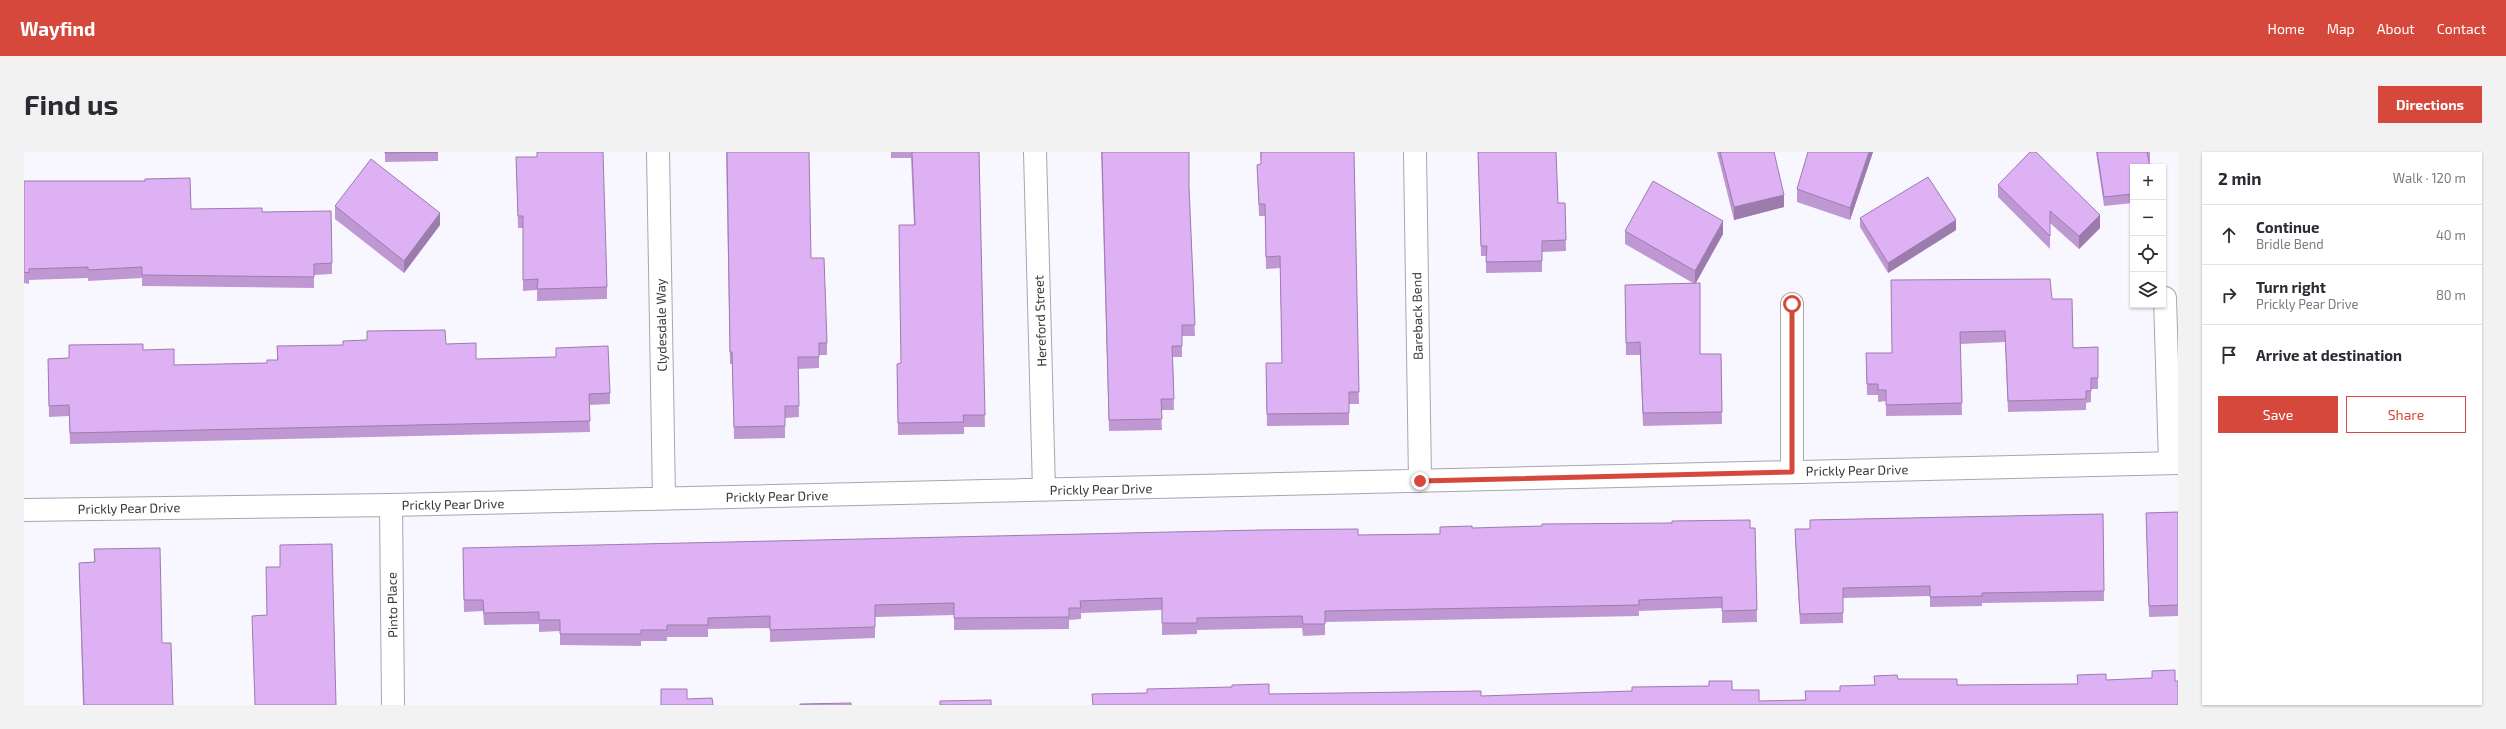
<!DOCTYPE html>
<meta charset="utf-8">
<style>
body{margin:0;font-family:"Exo 2",sans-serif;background:#f2f2f3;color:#2b2b33}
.controls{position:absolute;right:12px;top:12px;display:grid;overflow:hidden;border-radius:0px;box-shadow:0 1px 3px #0004}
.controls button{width:36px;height:36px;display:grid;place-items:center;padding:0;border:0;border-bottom:1px solid #e1e1e2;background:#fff;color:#2b2b33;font:20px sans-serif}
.stop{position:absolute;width:12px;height:12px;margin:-9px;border:3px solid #d6483b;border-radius:50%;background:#fff}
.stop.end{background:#d6483b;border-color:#fff;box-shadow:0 1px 4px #0008}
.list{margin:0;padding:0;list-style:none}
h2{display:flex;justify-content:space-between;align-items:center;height:52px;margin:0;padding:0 16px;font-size:17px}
h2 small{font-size:13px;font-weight:400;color:#7c7c81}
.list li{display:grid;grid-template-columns:26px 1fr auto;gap:12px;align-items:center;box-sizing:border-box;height:60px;padding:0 16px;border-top:1px solid #e1e1e2}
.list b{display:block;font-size:15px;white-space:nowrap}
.list p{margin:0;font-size:13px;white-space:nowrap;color:#7c7c81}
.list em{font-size:13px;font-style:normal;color:#7c7c81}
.actions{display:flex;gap:8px;padding:12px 16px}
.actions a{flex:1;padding:9px 0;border:1px solid #d6483b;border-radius:0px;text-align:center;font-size:14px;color:#d6483b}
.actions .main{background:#d6483b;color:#fff}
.icon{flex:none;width:22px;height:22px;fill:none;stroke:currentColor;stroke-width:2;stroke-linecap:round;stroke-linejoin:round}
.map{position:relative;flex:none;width:2154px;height:553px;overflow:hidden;border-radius:0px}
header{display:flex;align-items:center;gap:24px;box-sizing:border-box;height:56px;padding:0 20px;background:#d6483b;color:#fff}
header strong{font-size:19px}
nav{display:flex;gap:22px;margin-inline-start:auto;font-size:14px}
.intro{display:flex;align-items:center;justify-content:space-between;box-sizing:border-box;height:96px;padding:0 24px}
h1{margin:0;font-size:28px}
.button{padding:10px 18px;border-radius:0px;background:#d6483b;color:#fff;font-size:14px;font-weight:700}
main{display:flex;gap:24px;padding:0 24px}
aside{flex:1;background:#fff;border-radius:0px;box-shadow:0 1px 3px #0004}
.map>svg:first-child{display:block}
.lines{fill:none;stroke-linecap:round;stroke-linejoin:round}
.minor-casing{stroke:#a7a5b1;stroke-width:24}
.minor{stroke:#fff;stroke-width:22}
.wall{fill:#bf98d3}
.shaded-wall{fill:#9b7cac}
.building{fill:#deb1f5;stroke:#9b7cac}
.route{stroke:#d6483b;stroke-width:5}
.labels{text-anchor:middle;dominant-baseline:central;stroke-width:3;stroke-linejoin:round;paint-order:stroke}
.street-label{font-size:13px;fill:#38373c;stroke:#fff}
</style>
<header>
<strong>Wayfind</strong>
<nav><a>Home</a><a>Map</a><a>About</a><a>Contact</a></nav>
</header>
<div class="intro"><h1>Find us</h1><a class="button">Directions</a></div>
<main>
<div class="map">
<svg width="2154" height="553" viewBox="0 0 2154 553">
<rect width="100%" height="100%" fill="#f8f7ff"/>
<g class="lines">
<defs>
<path id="minor" d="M 634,0 L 640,347
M 1011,0 L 1020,338
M 1391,0 L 1396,329
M 2141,146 L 2146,311
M 1768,152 L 1768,320
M 367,353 L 369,553
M 0,358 L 367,353 L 2154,311"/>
</defs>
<use href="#minor" class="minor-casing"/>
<use href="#minor" class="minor"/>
</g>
<path class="wall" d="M 361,0 L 414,0 L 414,9 L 361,10 Z
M 702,0 L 787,106 L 803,191 L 803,203 L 795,203 L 795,216 L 774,217 L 775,265 L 761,266 L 761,286 L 710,287 L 708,212 L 706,212 Z
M 867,0 L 955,0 L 961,275 L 940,275 L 940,282 L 874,283 L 873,224 L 877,211 L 890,73 L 887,6 L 867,6 Z
M 1077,0 L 1165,0 L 1165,35 L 1171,184 L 1158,184 L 1158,205 L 1149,205 L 1150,258 L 1137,258 L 1138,278 L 1085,279 Z
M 1236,0 L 1330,0 L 1335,252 L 1325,252 L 1325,273 L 1243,274 L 1242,223 L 1258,211 L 1256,116 L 1242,117 L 1241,64 L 1235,64 L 1233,13 L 1237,12 Z
M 1454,0 L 1532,0 L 1534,51 L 1541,51 L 1542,99 L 1518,100 L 1518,120 L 1462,121 L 1462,104 L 1457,104 Z
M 1693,0 L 1750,0 L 1760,55 L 1710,68 Z
M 1784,0 L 1849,0 L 1826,68 L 1773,50 L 1773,37 Z
M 2072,0 L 2126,0 L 2126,11 L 2125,9 L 2109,15 L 2109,51 L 2080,54 Z
M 492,5 L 583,135 L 583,147 L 513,149 L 513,138 L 499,139 L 499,76 L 494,76 Z
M 0,29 L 167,57 L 238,60 L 308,111 L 308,122 L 290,123 L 290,136 L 118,134 L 118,126 L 64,129 L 64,126 L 5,128 L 5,132 L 0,131 Z
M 1974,33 L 2076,76 L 2055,97 L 2026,71 L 2026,97 L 1974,45 Z
M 311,54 L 416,73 L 380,121 L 311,67 Z
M 1836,66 L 1932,78 L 1864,121 L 1836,75 Z
M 1601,79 L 1699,82 L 1672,131 L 1676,202 L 1697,202 L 1698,272 L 1619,274 L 1616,203 L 1602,203 L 1601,133 L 1669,131 L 1601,92 Z
M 2028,147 L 2049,196 L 2074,195 L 2074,237 L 2067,237 L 2067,250 L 2062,251 L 2062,258 L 1984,260 L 1981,190 L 1936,192 L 1938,263 L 1862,264 L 1862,249 L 1854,250 L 1854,243 L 1843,243 L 1842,201 L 1868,201 Z
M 422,192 L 452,207 L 586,241 L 586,252 L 565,253 L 566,280 L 46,292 L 45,264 L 25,265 L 24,207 L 45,206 L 119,198 L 150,213 L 243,211 L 253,208 L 253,194 Z
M 2154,360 L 2154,464 L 2125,465 L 2122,361 Z
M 2079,362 L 2080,449 L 1958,451 L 1958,454 L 1906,455 L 1906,444 L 1819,446 L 1819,471 L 1776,472 L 1771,387 L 1771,377 L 1786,377 L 1786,368 Z
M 1448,376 L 1731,376 L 1733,470 L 1698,471 L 1698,456 L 1615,459 L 1615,464 L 1301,470 L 1301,483 L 1279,484 L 1278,476 L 1173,478 L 1173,482 L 1138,483 L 1138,458 L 1057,461 L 1057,467 L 1045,468 L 1045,477 L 930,478 L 930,463 L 851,465 L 851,486 L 746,490 L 746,476 L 684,477 L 684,485 L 643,485 L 643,489 L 617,489 L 617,494 L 536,493 L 536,479 L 515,480 L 515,472 L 460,473 L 459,459 L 440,460 L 439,407 L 1334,383 L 1416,382 Z
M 70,397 L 138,491 L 149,553 L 59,553 L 55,411 L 70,410 Z"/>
<path class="shaded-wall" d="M 1845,0 L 1849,0 L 1826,68 L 1826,56 Z
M 1760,43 L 1760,55 L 1710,68 L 1710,55 Z
M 416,61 L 416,73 L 380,121 L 380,109 Z
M 2076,63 L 2076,76 L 2055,97 L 2055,84 Z
M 1932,68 L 1932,78 L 1864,121 L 1864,111 Z
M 1699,69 L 1699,82 L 1671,132 L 1671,119 Z"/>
<path class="building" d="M 361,0 L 414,0 L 361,1 Z
M 513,0 L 579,0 L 583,135 L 513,137 L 514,127 L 499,128 L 499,64 L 494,64 L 492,5 L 513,5 Z
M 703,0 L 785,0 L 787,106 L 800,106 L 803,191 L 795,191 L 795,205 L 774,205 L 775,254 L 761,254 L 761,274 L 710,275 L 708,200 L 706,200 Z
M 888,0 L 955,0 L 961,263 L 939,263 L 940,270 L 874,271 L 873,212 L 877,211 L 875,73 L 891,73 Z
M 1078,0 L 1165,0 L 1165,35 L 1171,173 L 1158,173 L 1158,194 L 1148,194 L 1150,247 L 1137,247 L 1138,267 L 1085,268 Z
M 1237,0 L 1330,0 L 1335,240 L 1325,240 L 1325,261 L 1243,262 L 1242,211 L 1258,211 L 1256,104 L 1242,105 L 1241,52 L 1235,52 L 1233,13 L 1237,12 Z
M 1454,0 L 1532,0 L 1534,51 L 1541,51 L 1542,88 L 1518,89 L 1518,109 L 1462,110 L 1463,94 L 1457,94 Z
M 1696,0 L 1750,0 L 1760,43 L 1710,55 Z
M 1784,0 L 1845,0 L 1826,56 L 1773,37 Z
M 2006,0 L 2012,0 L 2076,63 L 2055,84 L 2026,59 L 2026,84 L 1974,33 Z
M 2073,0 L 2123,0 L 2126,15 L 2109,15 L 2109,42 L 2080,45 Z
M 347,7 L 416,61 L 380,109 L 311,54 Z
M 1904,25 L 1932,68 L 1864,111 L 1836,66 Z
M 166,26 L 167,57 L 238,56 L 238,60 L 307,59 L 308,111 L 290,112 L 290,125 L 118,123 L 118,115 L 64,118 L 64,115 L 5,117 L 5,121 L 0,120 L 0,29 L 121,29 L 121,27 Z
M 1629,29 L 1699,69 L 1671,119 L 1601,79 Z
M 2026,127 L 2028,147 L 2048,147 L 2049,196 L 2074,195 L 2074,226 L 2067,226 L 2067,239 L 2062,239 L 2062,247 L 1984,249 L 1981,179 L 1936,180 L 1938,251 L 1862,253 L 1862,238 L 1854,238 L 1854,232 L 1843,232 L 1842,201 L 1868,201 L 1867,128 Z
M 1676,131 L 1676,202 L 1697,202 L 1698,260 L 1619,261 L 1616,190 L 1602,191 L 1601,133 Z
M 421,178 L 422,192 L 452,191 L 452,207 L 532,205 L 532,196 L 584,194 L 586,241 L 565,242 L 566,269 L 46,281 L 45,253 L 25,254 L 24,207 L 45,206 L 45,193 L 119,192 L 119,198 L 150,197 L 150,213 L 243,211 L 243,208 L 254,208 L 253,194 L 319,193 L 319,189 L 343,188 L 343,179 Z
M 2154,360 L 2154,453 L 2125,454 L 2122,361 Z
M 2079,362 L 2080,439 L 1958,441 L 1958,444 L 1906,445 L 1906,434 L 1819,436 L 1819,461 L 1776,462 L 1771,377 L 1786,377 L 1786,368 Z
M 1726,368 L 1726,376 L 1731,376 L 1733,458 L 1698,459 L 1698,445 L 1615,448 L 1615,453 L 1301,459 L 1301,472 L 1279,472 L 1278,464 L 1173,466 L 1173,471 L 1138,471 L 1138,446 L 1056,449 L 1057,456 L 1045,456 L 1045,465 L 930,466 L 930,451 L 851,453 L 851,475 L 746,478 L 746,464 L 684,466 L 684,473 L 643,473 L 643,478 L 617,478 L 617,482 L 536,482 L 536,468 L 515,468 L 515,460 L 460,461 L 459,448 L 440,448 L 439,396 L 1236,378 L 1334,377 L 1334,383 L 1416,382 L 1416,375 L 1448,374 L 1448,376 L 1518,374 L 1518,372 L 1648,371 L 1648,369 Z
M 308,392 L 312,553 L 231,553 L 228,464 L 243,463 L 242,415 L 256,415 L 256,393 Z
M 136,396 L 138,491 L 147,491 L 149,553 L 60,553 L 55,411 L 71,410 L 70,397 Z
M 2151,518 L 2151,529 L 2154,529 L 2154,553 L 1069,553 L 1068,542 L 1123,541 L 1123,537 L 1208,535 L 1208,533 L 1245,532 L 1245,542 L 1457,539 L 1457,544 L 1608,539 L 1608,535 L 1685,534 L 1685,529 L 1708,529 L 1708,538 L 1735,538 L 1735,549 L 1782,548 L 1781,539 L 1816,539 L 1816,534 L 1851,533 L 1850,524 L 1873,523 L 1874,527 L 1933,527 L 1933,533 L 2054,532 L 2053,523 L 2082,522 L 2082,528 L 2128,526 L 2128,519 Z
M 637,537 L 663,537 L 663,547 L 688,546 L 689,553 L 637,553 Z
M 967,548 L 967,553 L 916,553 L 916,549 Z
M 827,551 L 827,553 L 776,553 L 776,552 Z"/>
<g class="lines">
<path class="route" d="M 1396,329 L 1768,320 L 1768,152"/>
</g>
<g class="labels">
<g class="street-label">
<text transform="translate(1393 164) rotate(-91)">Bareback Bend</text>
<text transform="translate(1016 169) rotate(-92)">Hereford Street</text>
<text transform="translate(637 173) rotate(-91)">Clydesdale Way</text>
<text transform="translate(1833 318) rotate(-1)">Prickly Pear Drive</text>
<text transform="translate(1077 337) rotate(-1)">Prickly Pear Drive</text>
<text transform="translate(753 344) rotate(-1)">Prickly Pear Drive</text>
<text transform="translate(429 352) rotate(-1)">Prickly Pear Drive</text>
<text transform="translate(105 356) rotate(-1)">Prickly Pear Drive</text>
<text transform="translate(368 453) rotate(-91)">Pinto Place</text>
</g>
</g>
</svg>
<div class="controls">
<button>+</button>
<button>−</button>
<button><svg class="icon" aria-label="locate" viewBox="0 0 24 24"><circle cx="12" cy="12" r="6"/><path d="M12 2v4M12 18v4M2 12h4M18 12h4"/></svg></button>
<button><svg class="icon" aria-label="layers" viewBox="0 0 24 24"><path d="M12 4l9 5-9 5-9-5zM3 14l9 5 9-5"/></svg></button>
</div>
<div class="stop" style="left:1768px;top:152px"></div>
<div class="stop end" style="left:1396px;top:329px"></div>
</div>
<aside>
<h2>2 min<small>Walk · 120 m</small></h2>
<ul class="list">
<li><svg class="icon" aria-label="ahead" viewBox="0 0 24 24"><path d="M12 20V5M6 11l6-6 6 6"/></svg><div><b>Continue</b><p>Bridle Bend</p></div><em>40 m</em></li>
<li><svg class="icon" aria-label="right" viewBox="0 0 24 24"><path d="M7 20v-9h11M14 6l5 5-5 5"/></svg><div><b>Turn right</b><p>Prickly Pear Drive</p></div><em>80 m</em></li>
<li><svg class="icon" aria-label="arrive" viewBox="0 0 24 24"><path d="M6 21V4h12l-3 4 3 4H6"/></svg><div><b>Arrive at destination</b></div></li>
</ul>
<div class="actions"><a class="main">Save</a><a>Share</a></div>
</aside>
</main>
